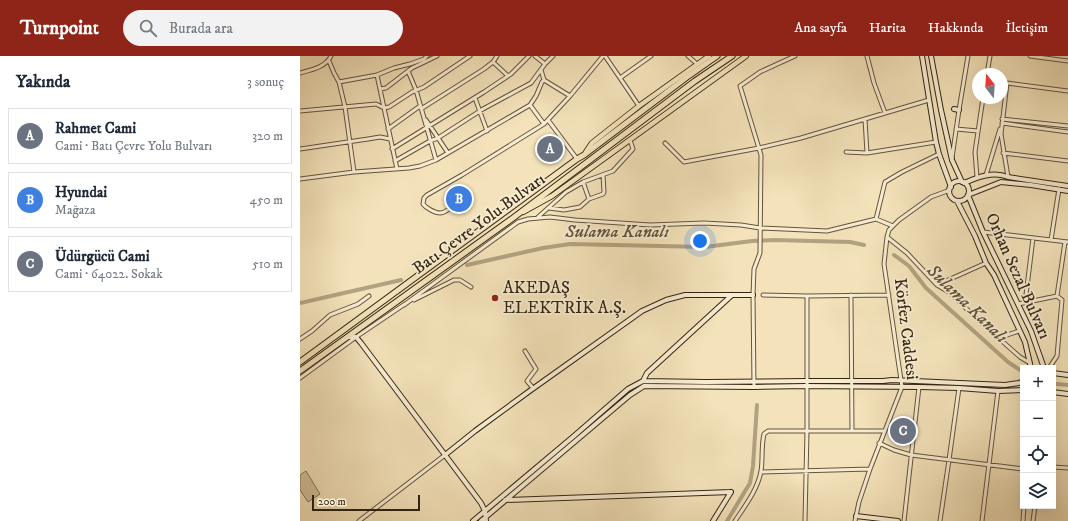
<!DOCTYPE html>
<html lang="tr">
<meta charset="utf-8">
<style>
body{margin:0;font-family:"IM FELL DW Pica",serif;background:#f2f2f3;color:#1f2937}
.controls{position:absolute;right:12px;bottom:12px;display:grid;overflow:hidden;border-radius:0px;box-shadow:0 4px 16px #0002}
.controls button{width:36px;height:36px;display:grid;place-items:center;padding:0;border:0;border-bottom:1px solid #e0e1e3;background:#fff;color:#1f2937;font:20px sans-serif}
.compass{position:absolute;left:672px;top:12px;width:36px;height:36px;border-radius:50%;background:#fff;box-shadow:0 4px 16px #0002;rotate:343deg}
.scale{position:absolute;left:12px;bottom:10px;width:108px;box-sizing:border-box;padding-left:4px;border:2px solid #342511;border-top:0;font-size:11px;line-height:14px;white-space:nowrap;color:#342511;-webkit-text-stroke:3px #f7ecd2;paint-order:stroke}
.you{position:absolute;left:400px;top:185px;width:14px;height:14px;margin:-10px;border:3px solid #fff;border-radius:50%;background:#1a73e8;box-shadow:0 0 0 6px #1a73e833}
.badge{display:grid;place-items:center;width:26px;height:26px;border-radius:50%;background:#8f2418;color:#fff;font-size:13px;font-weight:700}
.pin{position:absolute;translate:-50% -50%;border:2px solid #fff;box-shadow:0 1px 4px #0006}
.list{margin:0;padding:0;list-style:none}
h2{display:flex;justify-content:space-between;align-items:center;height:52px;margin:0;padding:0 16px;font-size:17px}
h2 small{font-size:13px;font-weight:400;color:#747a83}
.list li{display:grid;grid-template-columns:26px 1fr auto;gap:12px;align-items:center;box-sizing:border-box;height:56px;margin:0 8px 8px;padding:0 8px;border:1px solid #e0e1e3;border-radius:0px}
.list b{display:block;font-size:15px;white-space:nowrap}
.list p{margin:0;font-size:13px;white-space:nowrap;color:#747a83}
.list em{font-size:13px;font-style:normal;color:#747a83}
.icon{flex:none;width:22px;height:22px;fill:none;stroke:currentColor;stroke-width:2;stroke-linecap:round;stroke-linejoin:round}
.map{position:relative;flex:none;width:768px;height:465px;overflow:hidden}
header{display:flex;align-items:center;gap:24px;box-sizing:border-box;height:56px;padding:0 20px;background:#8f2418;color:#fff}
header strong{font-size:19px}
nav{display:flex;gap:22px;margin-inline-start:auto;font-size:14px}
.search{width:280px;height:36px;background:#f2f2f3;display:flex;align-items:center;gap:10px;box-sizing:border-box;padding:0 14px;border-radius:22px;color:#747a83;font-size:15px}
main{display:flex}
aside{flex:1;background:#fff}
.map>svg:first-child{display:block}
.green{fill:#d3c29d;stroke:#847457}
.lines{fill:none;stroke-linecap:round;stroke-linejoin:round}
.canal{stroke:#b2a281;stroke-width:4}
.street-casing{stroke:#64543b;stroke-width:5}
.secondary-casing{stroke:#342511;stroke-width:6}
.primary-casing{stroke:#342511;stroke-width:6}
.highway-casing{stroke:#342511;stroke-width:7}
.street{stroke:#f7ecd2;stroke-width:3}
.secondary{stroke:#f7ecd2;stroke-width:4}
.primary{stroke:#f3e2ba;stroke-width:4.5}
.highway{stroke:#f3e2ba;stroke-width:5}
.poi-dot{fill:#8f2418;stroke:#f7ecd2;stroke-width:1.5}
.labels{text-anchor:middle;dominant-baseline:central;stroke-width:3.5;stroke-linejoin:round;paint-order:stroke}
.street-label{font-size:17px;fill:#342511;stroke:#f7ecd2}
.poi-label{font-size:17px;fill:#342511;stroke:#f7ecd2;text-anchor:start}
.water-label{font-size:18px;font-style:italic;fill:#605138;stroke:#f7ecd2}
</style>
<header>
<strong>Turnpoint</strong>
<div class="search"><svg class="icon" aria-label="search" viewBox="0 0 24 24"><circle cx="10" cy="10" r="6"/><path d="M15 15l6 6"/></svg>Burada ara</div>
<nav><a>Ana sayfa</a><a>Harita</a><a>Hakkında</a><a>İletişim</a></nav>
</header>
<main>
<aside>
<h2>Yakında<small>3 sonuç</small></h2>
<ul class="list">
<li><span class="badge" style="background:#6b7280">A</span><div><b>Rahmet Cami</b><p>Cami · Batı Çevre Yolu Bulvarı</p></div><em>320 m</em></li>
<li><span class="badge" style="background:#3f7fe0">B</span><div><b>Hyundai</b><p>Mağaza</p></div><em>450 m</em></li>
<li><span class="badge" style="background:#6b7280">C</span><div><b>Üdürgücü Cami</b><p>Cami · 64022. Sokak</p></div><em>510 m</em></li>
</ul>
</aside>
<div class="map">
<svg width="768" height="465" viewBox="0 0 768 465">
<rect width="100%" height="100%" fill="#f3e2ba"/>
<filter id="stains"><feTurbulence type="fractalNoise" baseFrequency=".005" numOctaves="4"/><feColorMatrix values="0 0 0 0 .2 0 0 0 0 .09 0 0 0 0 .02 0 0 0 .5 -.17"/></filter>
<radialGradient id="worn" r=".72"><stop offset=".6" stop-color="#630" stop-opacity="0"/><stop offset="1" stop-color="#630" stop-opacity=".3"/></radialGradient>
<path class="green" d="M 6,415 L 20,438 L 8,446 L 0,434 L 0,419 Z"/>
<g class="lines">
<path class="canal" d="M 594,199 L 609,210 L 626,232 L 708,306 L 723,316
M 167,209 L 243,192 L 270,188 L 405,191 L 452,185 L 475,184 L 550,186 L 564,189
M 0,247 L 101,224
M 757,328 L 768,329
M 427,465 L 450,427 L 453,410 L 457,349"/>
<defs>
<path id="street" d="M 235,0 L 245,8
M 305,0 L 320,22
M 388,0 L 397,8
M 567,0 L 574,27 L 585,57
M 730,0 L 768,5
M 29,5 L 34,17 L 39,26 L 77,19 L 94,12 L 110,8 L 124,3 L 127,0
M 193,6 L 208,20
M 241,14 L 244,24 L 270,40
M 108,15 L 116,34 L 136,104
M 0,17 C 11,14 26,11 31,0
M 687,18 L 690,0
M 77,19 L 97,113
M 39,26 L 45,51 L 54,116
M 80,33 L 86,32 L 112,12 L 137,0
M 175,42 L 187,75
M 230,49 L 244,68
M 339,50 L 320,22 L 351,0
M 121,53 L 184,13 L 193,6 L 197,0
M 0,55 L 76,48 L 84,52 L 89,51 L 112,36 L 124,31 L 170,0
M 565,63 L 567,97
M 702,63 L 768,70
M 126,64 L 148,97
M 248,64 L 277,103
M 702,67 L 768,76
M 88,73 L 120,50
M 656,73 L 678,75
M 365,87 L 384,106 L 459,92 L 501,82 L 629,44
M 0,93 L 68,83 L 80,81 L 90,83
M 92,93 L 184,36 L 211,18 L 229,0
M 546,96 L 567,97 L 636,86
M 703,97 L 768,105
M 652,102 L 659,54 L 668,0
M 95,105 L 130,85 L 138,82 L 183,53 L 231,27 L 245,8 L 253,0
M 686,119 L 700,73
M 677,121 L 675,96 L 683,42
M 708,121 L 701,78 L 707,27 L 768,35
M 0,123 L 54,116 L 109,112 L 120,110 L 136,104 L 230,49 L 236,40 L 242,26 L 244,24
M 283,126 L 289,143
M 249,152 L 264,154 L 280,151 L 289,143 L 303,138 L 304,136 L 303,119
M 149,153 C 146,155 144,157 140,157 C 135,157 126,152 123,148 L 124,142 L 127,139 L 162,119 L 244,68 L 270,40 L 303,0
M 238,161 L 266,136 L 283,126 L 313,115 L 333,93 L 330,84
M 576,163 L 585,126 L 602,116 L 639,98
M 683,176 L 768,186
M 587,181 L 607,197 L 637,229 L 649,236 L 676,262 L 720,301 L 730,307
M 751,184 L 759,133
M 637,229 L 686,207
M 463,239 L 507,240 L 589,239
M 551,239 L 552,375
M 114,244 L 154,224 L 160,224 L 171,231
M 725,247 L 733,182
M 718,248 L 757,240
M 104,249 L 218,166 L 228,163 L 250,161 L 275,164 L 350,169 L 404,167 L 441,169 L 460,172 L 527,175 L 576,163 L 593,170
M 0,283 L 12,275 L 30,259 L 58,248 L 69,240
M 701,284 L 707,279 L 719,275
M 225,295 L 236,313 L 227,325 L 233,332
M 749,312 L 757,300 L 762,244 L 757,240 L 765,186
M 0,322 L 56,281 L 105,248
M 454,331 L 453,239 L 454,213 L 460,197 L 461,99 L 440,30 L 460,16 L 495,0
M 579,387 L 594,394 L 611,399 L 723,413
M 753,411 L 768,412
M 461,416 L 570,413
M 59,465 L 145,399
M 435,465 C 445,450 458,433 461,415 C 463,403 461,391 464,378 L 468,375 L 584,375
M 505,465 L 507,375 L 507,240
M 555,465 L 559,446 L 570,413 L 602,331 L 584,208 L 587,181 L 589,174 L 599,164 L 631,141 L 650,134
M 604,465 L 619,331
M 640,465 L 649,404 L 659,332
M 682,465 L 698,335
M 723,465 L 724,450
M 733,465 L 735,450"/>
<path id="secondary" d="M 622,0 L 636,86 L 639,98 L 651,131
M 631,0 L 641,54 L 652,104 L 662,126
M 654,53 L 659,54
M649 135a10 10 0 1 1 20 0a10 10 0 1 1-20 0Z
M 664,127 C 678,121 693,115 708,121 L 768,130
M 657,145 L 675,180 L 686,207 L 694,219 L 725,286 L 731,312
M 48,281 L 56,281 L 61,287 L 181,447 L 185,455 L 186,465
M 744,312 L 731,275 L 683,176 L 668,139 L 701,126 L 731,129 L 768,135
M 753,317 L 768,319
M 753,324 L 753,327
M 343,325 L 347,317 L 432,239
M 753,336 L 768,338
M 145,399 L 175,375 L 231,334 L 342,255 L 366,244 L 385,239 L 453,239
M 205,444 L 431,436
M 556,460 L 598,465
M 173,465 L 274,380 L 328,333 L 343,325 L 406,326 L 506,325 L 583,325 L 592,324 L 705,329 L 719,327 L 723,325
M 181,465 L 330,339 L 344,330 L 454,331 L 506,330 L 619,331 L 659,332 L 698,335 L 723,334
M 413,465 L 431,436"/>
<path id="primary" d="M 286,96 L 292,87 L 339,50 L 409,0
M 223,156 L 252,140 L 446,0"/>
<path id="highway" d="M 0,306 L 277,103 L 284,99 L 387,21 L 417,0
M 0,315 L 213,162 L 395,25 L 432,0"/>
</defs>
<use href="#street" class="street-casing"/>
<use href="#secondary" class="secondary-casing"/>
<use href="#primary" class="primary-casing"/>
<use href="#highway" class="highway-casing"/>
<use href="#street" class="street"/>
<use href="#secondary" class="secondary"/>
<use href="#primary" class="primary"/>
<use href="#highway" class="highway"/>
</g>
<circle class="poi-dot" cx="195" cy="242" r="4"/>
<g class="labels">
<g class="street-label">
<text transform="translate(179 168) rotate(-36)">Batı Çevre Yolu Bulvarı</text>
<text transform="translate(718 220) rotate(66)">Orhan Sezal Bulvarı</text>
<text transform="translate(606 273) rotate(83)">Körfez Caddesi</text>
</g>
<g class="poi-label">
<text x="203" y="232">AKEDAŞ<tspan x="203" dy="20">ELEKTRİK A.Ş.</tspan></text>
</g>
<g class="water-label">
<text x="317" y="176">Sulama Kanalı</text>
<text transform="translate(667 248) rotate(44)">Sulama Kanalı</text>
</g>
</g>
<rect width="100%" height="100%" filter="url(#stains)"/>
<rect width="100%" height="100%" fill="url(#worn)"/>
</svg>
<div class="controls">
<button>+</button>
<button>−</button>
<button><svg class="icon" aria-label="locate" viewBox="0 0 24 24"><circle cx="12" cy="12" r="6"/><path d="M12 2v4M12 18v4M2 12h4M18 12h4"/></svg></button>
<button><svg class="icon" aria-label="layers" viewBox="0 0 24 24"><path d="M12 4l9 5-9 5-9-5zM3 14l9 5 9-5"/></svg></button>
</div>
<svg class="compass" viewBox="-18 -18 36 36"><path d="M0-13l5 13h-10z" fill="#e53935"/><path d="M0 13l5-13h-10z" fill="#747a83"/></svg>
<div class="scale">200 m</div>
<div class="you"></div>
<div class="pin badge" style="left:250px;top:93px;background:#6b7280">A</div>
<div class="pin badge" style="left:159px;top:143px;background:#3f7fe0">B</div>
<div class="pin badge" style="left:603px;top:375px;background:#6b7280">C</div>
</div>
</main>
